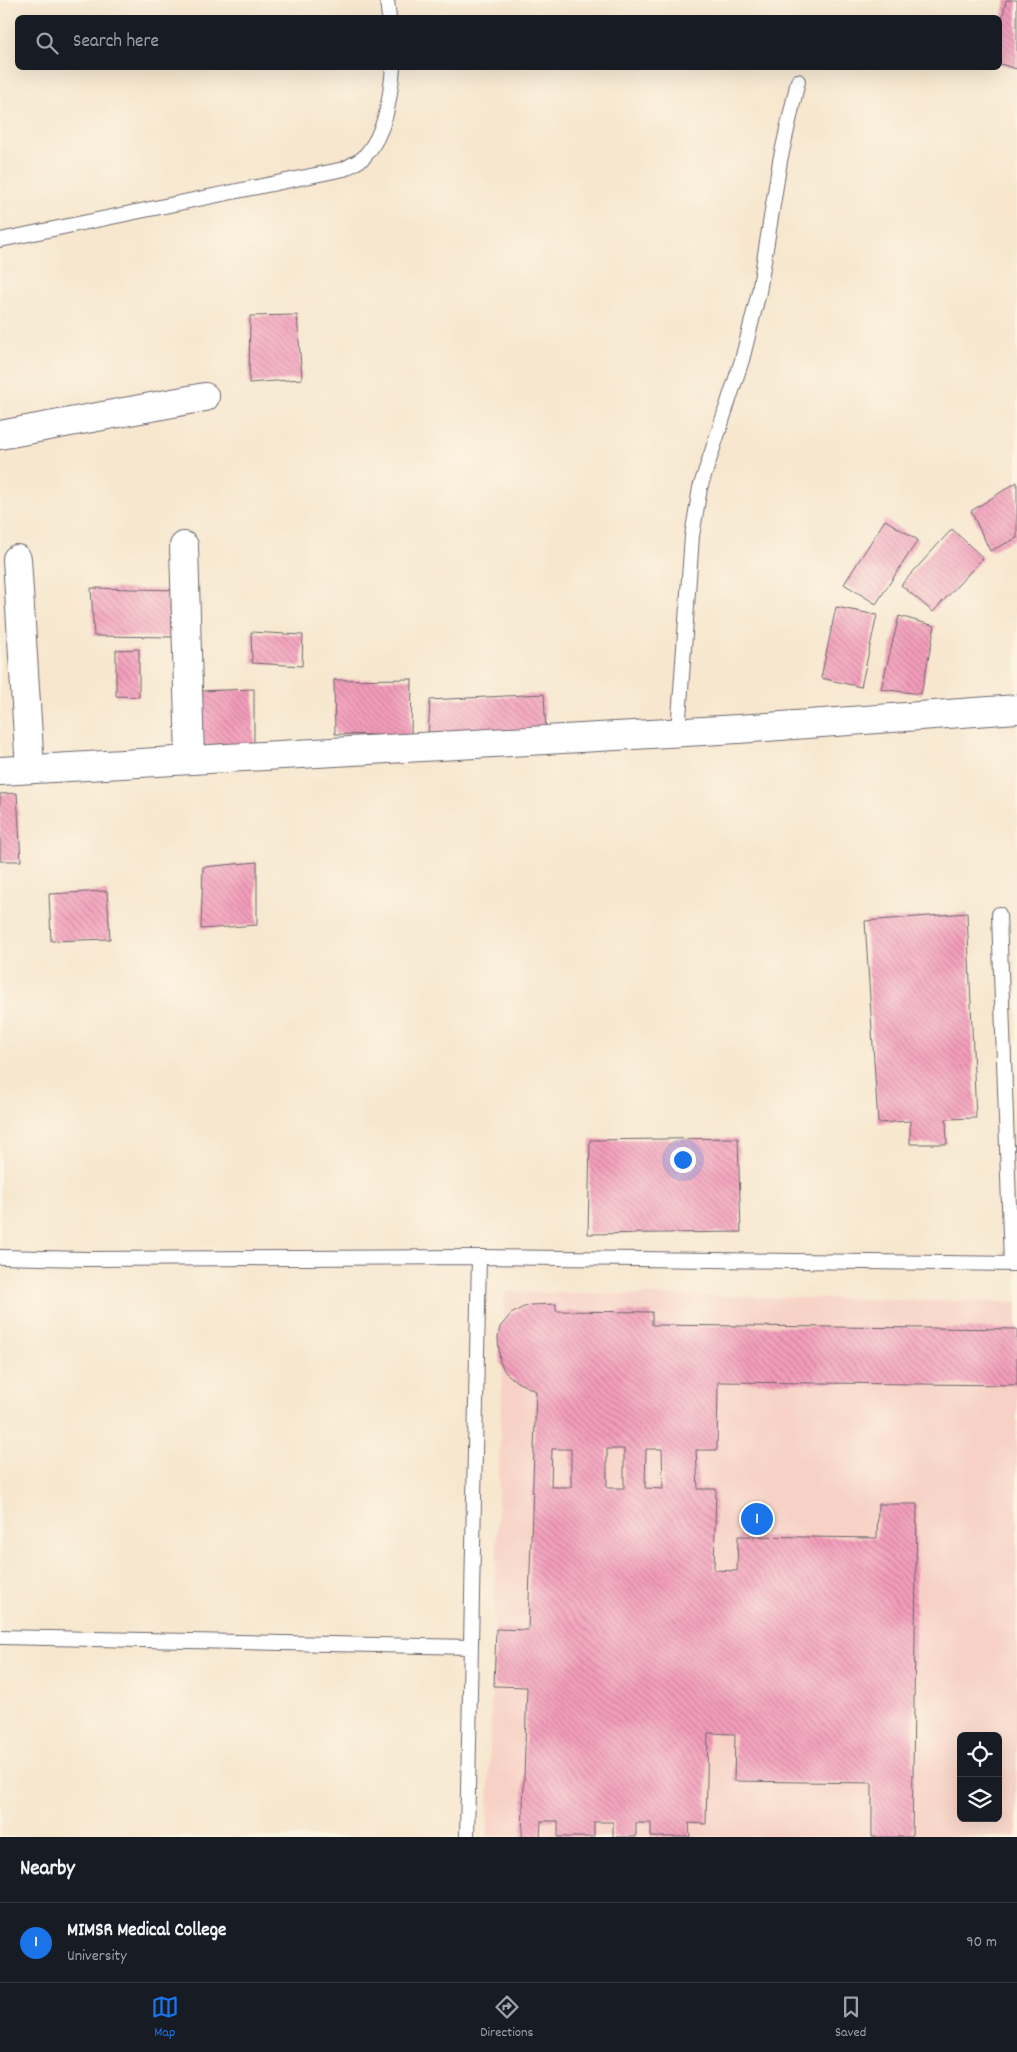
<!DOCTYPE html>
<style>
body{margin:0;font-family:Dekko,sans-serif;background:#20242c;color:#f1f3f6}
.controls{position:absolute;right:15px;bottom:15px;display:grid;overflow:hidden;border-radius:8px;box-shadow:0 5px 20px #0002}
.controls button{width:45px;height:45px;display:grid;place-items:center;padding:0;border:0;border-bottom:1px solid #363941;background:#171b24;color:#f1f3f6;font:25px sans-serif}
.you{position:absolute;left:682px;top:1159px;width:18px;height:18px;margin:-12px;border:4px solid #fff;border-radius:50%;background:#1a73e8;box-shadow:0 0 0 8px #1a73e833}
.badge{display:grid;place-items:center;width:32px;height:32px;border-radius:50%;background:#1a73e8;color:#fff;font-size:16px;font-weight:700}
.pin{position:absolute;translate:-50% -50%;border:2px solid #fff;box-shadow:0 1px 5px #0006}
.list{margin:0;padding:0;list-style:none}
h2{display:flex;justify-content:space-between;align-items:center;height:65px;margin:0;padding:0 20px;font-size:21px}
h2 small{font-size:16px;font-weight:400;color:#9ea1a6}
.list li{display:grid;grid-template-columns:32px 1fr auto;gap:15px;align-items:center;box-sizing:border-box;height:80px;padding:0 20px;border-top:1px solid #363941}
.list b{display:block;font-size:19px;white-space:nowrap}
.list p{margin:0;font-size:16px;white-space:nowrap;color:#9ea1a6}
.list em{font-size:16px;font-style:normal;color:#9ea1a6}
.icon{flex:none;width:28px;height:28px;fill:none;stroke:currentColor;stroke-width:2;stroke-linecap:round;stroke-linejoin:round}
.map{position:relative;flex:none;width:1017px;height:1837px;overflow:hidden}
.search{position:absolute;background:#171b24;box-shadow:0 5px 20px #0002;left:15px;right:15px;top:15px;height:55px;display:flex;align-items:center;gap:12px;box-sizing:border-box;padding:0 18px;border-radius:8px;color:#9ea1a6;font-size:19px}
.sheet{height:145px;background:#171b24}
nav{display:flex;justify-content:space-around;align-items:center;box-sizing:border-box;height:70px;border-top:1px solid #363941;background:#171b24;font-size:14px;color:#9ea1a6}
nav a{display:grid;justify-items:center;gap:2px}
nav .on{color:#1a73e8}
.map>svg:first-child{display:block}
.built{fill:#f7d1c6;fill-rule:evenodd}
.building{fill:url(#building-back-hatch);fill-rule:evenodd}
.lines{fill:none;stroke-linecap:round;stroke-linejoin:round}
.lane-casing{stroke:#6d676f;stroke-width:16}
.street-casing{stroke:#6d676f;stroke-width:30}
.lane{stroke:#fff;stroke-width:14}
.street{stroke:#fff;stroke-width:28}
</style>
<div class="map">
<svg width="1017" height="1837" viewBox="0 0 1017 1837">
<defs>
<pattern id="building-back-hatch" width="6" height="6" patternUnits="userSpaceOnUse" patternTransform="scale(1.25)"><rect width="6" height="6" fill="#f49dbb"/><path d="M-1 5l2 2M0 0l6 6M5-1l2 2" fill="none" stroke="#c58099"/></pattern>
</defs>
<rect width="100%" height="100%" fill="#fcf5e5"/>
<filter id="ink" filterUnits="userSpaceOnUse"><feTurbulence type="fractalNoise" baseFrequency=".02" numOctaves="2"/><feDisplacementMap in="SourceGraphic" scale="10" xChannelSelector="R" yChannelSelector="G"/><feConvolveMatrix kernelMatrix="1 2 1 2 8 2 1 2 1" color-interpolation-filters="sRGB"/></filter>
<filter id="wash" filterUnits="userSpaceOnUse"><feTurbulence type="fractalNoise" baseFrequency=".0096" numOctaves="4" result="noise"/><feDisplacementMap in="SourceGraphic" scale="20" xChannelSelector="R" yChannelSelector="G"/><feGaussianBlur stdDeviation="1.12" result="paint"/><feColorMatrix in="noise" values="0 0 0 0 0 0 0 0 0 0 0 0 0 0 0 0 0 1.4 0 .05"/><feComposite in="paint" operator="in"/></filter>
<g filter="url(#wash)">
<rect width="100%" height="100%" fill="#f7e7cf"/>
<path class="built" d="M 505,1292 L 1017,1302 L 1017,1837 L 487,1837 ZM 961,1736 L 998,1736 L 998,1818 L 961,1818 Z"/>
<g id="blocks">
<path class="building" d="M 1006,0 L 1017,0 L 1017,69 L 1000,64 L 1000,30 Z
M 297,315 L 302,379 L 249,383 L 250,316 Z
M 1017,482 L 1017,538 L 990,551 L 971,511 Z
M 885,520 L 918,540 L 876,604 L 844,584 Z
M 952,529 L 983,558 L 933,612 L 901,585 Z
M 91,588 L 177,590 L 177,637 L 94,636 Z
M 836,607 L 877,615 L 861,687 L 821,678 Z
M 899,616 L 935,626 L 921,694 L 881,689 Z
M 251,632 L 303,635 L 302,666 L 252,663 Z
M 139,649 L 139,697 L 116,696 L 116,650 Z
M 412,679 L 411,736 L 335,734 L 334,680 Z
M 254,689 L 254,750 L 199,751 L 201,691 Z
M 544,694 L 546,733 L 428,739 L 430,700 Z
M 17,793 L 21,861 L 0,861 L 0,794 Z
M 257,862 L 257,925 L 201,929 L 203,867 Z
M 107,891 L 110,939 L 51,941 L 49,894 Z
M 967,913 L 976,1118 L 946,1119 L 947,1144 L 910,1144 L 910,1121 L 878,1123 L 865,921 Z
M 738,1138 L 741,1232 L 588,1234 L 590,1140 Z
M 556,1304 L 556,1311 L 652,1312 L 652,1325 L 1017,1329 L 1017,1385 L 718,1382 L 717,1450 L 696,1450 L 698,1489 L 716,1489 L 714,1570 L 737,1571 L 738,1536 L 877,1538 L 878,1504 L 917,1504 L 912,1837 L 872,1837 L 872,1783 L 734,1781 L 735,1734 L 708,1733 L 706,1824 L 689,1823 L 690,1837 L 651,1837 L 651,1823 L 636,1823 L 636,1837 L 613,1837 L 613,1822 L 594,1822 L 594,1837 L 558,1837 L 558,1821 L 541,1821 L 540,1837 L 522,1837 L 527,1687 L 494,1686 L 496,1629 L 528,1630 L 536,1391 L 517,1382 L 505,1372 L 500,1362 L 498,1338 L 500,1327 L 511,1314 L 522,1308 L 530,1305 ZM 552,1449 L 571,1449 L 571,1487 L 551,1487 ZM 607,1449 L 624,1449 L 624,1488 L 607,1488 ZM 646,1449 L 662,1449 L 663,1489 L 645,1488 Z"/>
</g>
</g>
<g filter="url(#ink)">
<use href="#blocks" fill-opacity="0" stroke="#6d676f" stroke-width="1"/>
<g class="lines">
<defs>
<path id="lane" d="M 387,0 L 389,18
M 0,240 L 344,169 C 350,165 359,162 364,157 C 386,133 390,99 393,68
M 678,732 L 692,536 L 700,488 L 742,360 L 759,292 L 780,161 L 798,81
M 999,914 L 1011,1264
M 0,1257 L 86,1259 L 479,1257 L 1017,1264
M 0,1637 L 471,1647
M 467,1837 L 479,1257"/>
<path id="street" d="M 0,435 L 205,397
M 184,546 L 190,759
M 17,559 L 30,769
M 0,771 L 738,729 L 1017,709"/>
</defs>
<use href="#lane" class="lane-casing"/>
<use href="#street" class="street-casing"/>
<use href="#lane" class="lane"/>
<use href="#street" class="street"/>
</g>
</g>
</svg>
<div class="controls">
<button><svg class="icon" aria-label="locate" viewBox="0 0 24 24"><circle cx="12" cy="12" r="6"/><path d="M12 2v4M12 18v4M2 12h4M18 12h4"/></svg></button>
<button><svg class="icon" aria-label="layers" viewBox="0 0 24 24"><path d="M12 4l9 5-9 5-9-5zM3 14l9 5 9-5"/></svg></button>
</div>
<div class="you"></div>
<div class="pin badge" style="left:757px;top:1519px">1</div>
<div class="search"><svg class="icon" aria-label="search" viewBox="0 0 24 24"><circle cx="10" cy="10" r="6"/><path d="M15 15l6 6"/></svg>Search here</div>
</div>
<section class="sheet">
<h2>Nearby<small></small></h2>
<ul class="list">
<li><span class="badge">1</span><div><b>MIMSR Medical College</b><p>University</p></div><em>90 m</em></li>
</ul>
</section>
<nav>
<a class="on"><svg class="icon" aria-label="map" viewBox="0 0 24 24"><path d="M3 6l6-2 6 2 6-2v14l-6 2-6-2-6 2zM9 4v14M15 6v14"/></svg>Map</a>
<a><svg class="icon" aria-label="directions" viewBox="0 0 24 24"><path d="M12 3l9 9-9 9-9-9zM9 14v-3h6M13 9l2 2-2 2"/></svg>Directions</a>
<a><svg class="icon" aria-label="saved" viewBox="0 0 24 24"><path d="M7 4h10v16l-5-4-5 4z"/></svg>Saved</a>
</nav>
